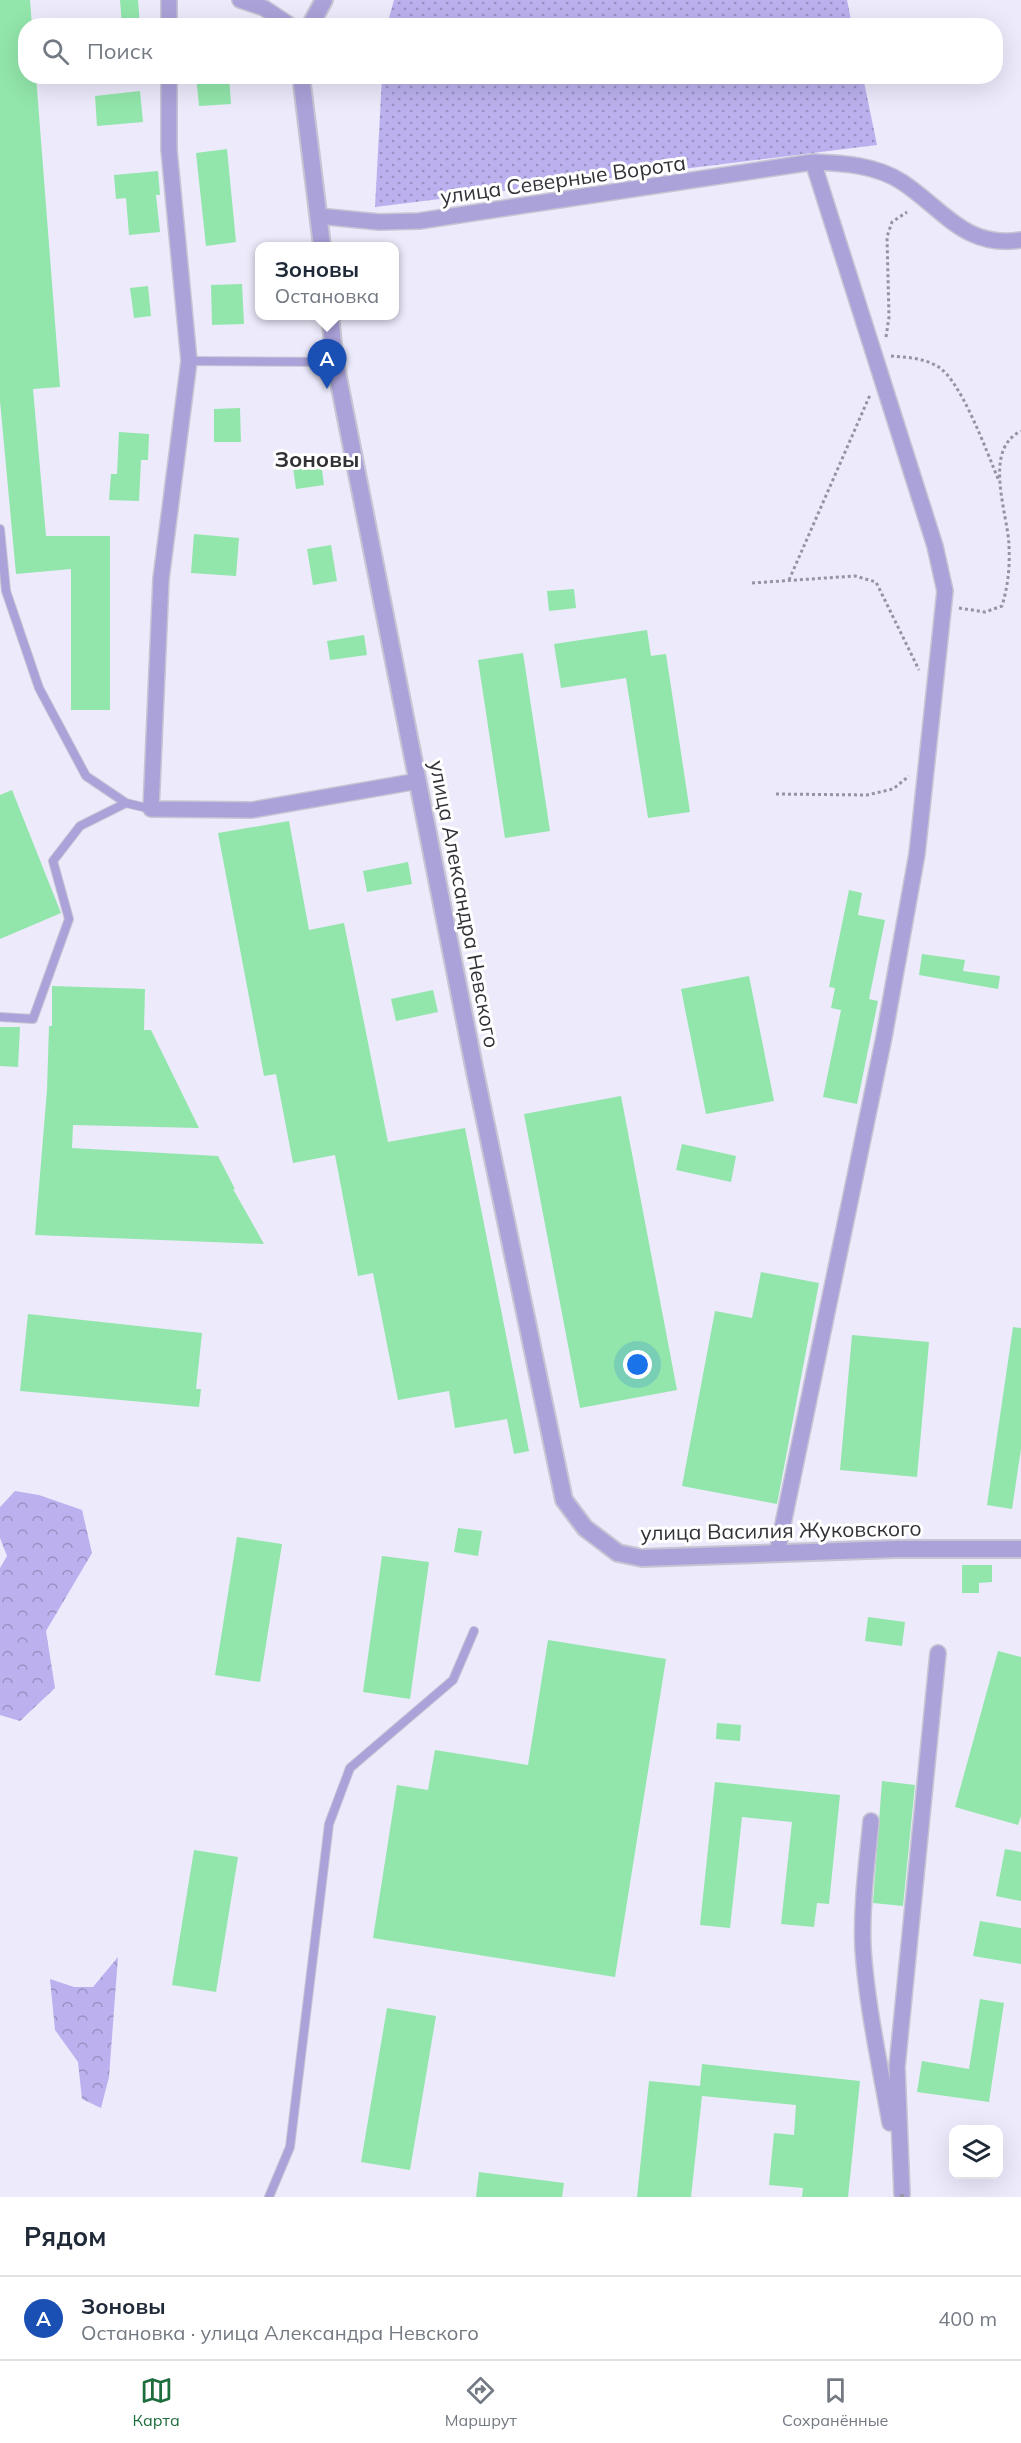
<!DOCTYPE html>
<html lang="ru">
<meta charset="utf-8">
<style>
body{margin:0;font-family:Mulish,sans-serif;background:#f6f6f7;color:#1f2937}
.controls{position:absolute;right:18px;bottom:18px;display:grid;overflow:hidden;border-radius:12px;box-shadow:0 6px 24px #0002}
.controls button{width:54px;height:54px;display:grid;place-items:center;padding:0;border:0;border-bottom:2px solid #e0e1e3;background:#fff;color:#1f2937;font:30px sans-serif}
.you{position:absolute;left:638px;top:1365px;width:21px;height:21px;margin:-15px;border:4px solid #fff;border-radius:50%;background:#1a73e8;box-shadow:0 0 0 9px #1a73e833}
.badge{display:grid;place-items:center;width:39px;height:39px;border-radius:50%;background:#1d6d3d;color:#fff;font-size:20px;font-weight:700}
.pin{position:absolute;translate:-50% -50px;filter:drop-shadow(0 2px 3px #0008)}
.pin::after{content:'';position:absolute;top:32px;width:21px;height:18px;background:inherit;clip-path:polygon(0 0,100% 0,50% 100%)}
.popup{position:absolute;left:255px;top:242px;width:144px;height:78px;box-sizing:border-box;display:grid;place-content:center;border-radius:12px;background:#fff;filter:drop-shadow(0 2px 4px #0005);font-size:20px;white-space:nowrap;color:#747a83}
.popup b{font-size:22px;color:#1f2937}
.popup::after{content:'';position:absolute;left:50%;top:100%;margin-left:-12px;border:12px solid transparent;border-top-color:#fff}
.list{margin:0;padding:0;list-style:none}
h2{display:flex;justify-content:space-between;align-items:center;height:78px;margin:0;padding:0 24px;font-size:26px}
h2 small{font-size:20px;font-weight:400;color:#747a83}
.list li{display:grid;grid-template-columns:39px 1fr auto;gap:18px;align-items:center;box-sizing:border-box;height:84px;padding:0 24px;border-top:2px solid #e0e1e3}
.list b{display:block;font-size:22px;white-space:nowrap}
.list p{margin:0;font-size:20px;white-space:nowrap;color:#747a83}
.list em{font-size:20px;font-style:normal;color:#747a83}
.icon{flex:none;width:33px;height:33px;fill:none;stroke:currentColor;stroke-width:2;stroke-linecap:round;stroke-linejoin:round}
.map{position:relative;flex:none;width:1021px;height:2197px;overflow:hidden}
.search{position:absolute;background:#fff;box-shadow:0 6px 24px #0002;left:18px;right:18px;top:18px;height:66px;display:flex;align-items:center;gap:15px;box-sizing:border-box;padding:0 21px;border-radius:24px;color:#747a83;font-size:22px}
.sheet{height:162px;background:#fff}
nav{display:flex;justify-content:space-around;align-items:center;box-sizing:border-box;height:84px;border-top:2px solid #e0e1e3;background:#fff;font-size:16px;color:#747a83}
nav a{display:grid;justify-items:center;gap:3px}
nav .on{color:#1d6d3d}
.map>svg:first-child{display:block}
.grass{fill:url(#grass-dots)}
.forest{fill:url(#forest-crowns)}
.building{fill:#92e6ab}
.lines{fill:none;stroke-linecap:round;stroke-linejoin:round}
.service-casing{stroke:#c7c5d4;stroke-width:10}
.minor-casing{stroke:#c7c5d4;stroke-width:18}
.tertiary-casing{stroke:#c7c5d4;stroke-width:20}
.path{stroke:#9594a0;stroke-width:3;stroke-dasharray:3 3;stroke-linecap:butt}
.service{stroke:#aba2d9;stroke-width:8}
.minor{stroke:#aba2d9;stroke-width:15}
.tertiary{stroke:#aba2d9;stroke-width:16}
.rail{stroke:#9897a3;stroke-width:4.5;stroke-dasharray:3 6;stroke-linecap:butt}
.labels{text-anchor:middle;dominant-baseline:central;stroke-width:6;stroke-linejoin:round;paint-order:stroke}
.street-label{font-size:21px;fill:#323137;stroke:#fff}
.neighbourhood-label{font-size:22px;font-weight:bold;fill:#323137;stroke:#fff}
</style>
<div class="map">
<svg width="1021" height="2197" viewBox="0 0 1021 2197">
<defs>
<pattern id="grass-dots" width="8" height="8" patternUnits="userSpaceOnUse" patternTransform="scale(1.5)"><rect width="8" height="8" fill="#bcb1ee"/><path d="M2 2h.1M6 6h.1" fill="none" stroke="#9991c2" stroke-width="1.8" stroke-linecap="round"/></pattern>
<pattern id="forest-crowns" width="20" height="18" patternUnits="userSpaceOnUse" patternTransform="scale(1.5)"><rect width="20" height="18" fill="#bcb1ee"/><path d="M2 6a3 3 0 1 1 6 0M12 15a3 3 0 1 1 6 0" fill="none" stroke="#9991c2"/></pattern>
</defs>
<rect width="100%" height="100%" fill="#eceafb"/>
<path class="grass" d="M 394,0 L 847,0 L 852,25 L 387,25 Z
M 382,77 L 863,77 L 877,145 L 375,207 Z"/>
<path class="forest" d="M 15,1491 L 39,1495 L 82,1510 L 92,1553 L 46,1631 L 55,1688 L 20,1721 L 0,1715 L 0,1568 L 7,1556 L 0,1538 L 0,1507 Z
M 118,1957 L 109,2077 L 101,2108 L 82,2099 L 78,2062 L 55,2030 L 50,1979 L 74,1987 L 93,1987 Z"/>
<path class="building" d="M 0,0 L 30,0 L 32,26 L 26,26 L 26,76 L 36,76 L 60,387 L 33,389 L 46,536 L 110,536 L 110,710 L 71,710 L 71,569 L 16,574 L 0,401 Z
M 120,0 L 138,0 L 140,26 L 122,26 Z
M 196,76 L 229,76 L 231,104 L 199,106 Z
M 140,91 L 143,122 L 97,126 L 95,96 Z
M 227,149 L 236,242 L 206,246 L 196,153 Z
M 158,171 L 160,195 L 156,195 L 160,232 L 129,235 L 126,198 L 116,199 L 114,175 Z
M 242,284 L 244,324 L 212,325 L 211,285 Z
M 148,286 L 151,316 L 134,318 L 130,288 Z
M 240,408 L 241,442 L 214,442 L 214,409 Z
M 119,432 L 149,434 L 148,460 L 141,460 L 139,501 L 109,500 L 111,474 L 117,474 Z
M 320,455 L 324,485 L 296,489 L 292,460 Z
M 194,534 L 239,538 L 236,576 L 191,573 Z
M 331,545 L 337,581 L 313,585 L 307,549 Z
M 574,589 L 576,608 L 549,611 L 547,591 Z
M 647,630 L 651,656 L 666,654 L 690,812 L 648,818 L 626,678 L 561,688 L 554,644 Z
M 364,635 L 367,655 L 330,660 L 327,641 Z
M 523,653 L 550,831 L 505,838 L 478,660 Z
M 12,790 L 61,913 L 0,939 L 0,795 Z
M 289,821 L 309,930 L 344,923 L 388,1142 L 465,1128 L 529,1451 L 514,1454 L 507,1419 L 455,1428 L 449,1391 L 398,1400 L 373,1273 L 358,1276 L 335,1155 L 293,1163 L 276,1074 L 264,1076 L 218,833 Z
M 408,862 L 412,884 L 367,892 L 363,871 Z
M 849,890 L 862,893 L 858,915 L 885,920 L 869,999 L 878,1001 L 857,1104 L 823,1097 L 841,1010 L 831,1008 L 835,988 L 829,987 Z
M 922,954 L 965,960 L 963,971 L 1000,976 L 998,989 L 919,975 Z
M 749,976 L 774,1101 L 706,1114 L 681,989 Z
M 52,986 L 145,989 L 144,1030 L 151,1030 L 199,1128 L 73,1125 L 72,1148 L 218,1156 L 235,1189 L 233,1189 L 264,1244 L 35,1235 L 47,1090 L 49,1026 L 52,1026 Z
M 433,990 L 438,1012 L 396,1021 L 391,999 Z
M 0,1027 L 20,1027 L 18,1067 L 0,1066 Z
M 621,1096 L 677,1390 L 580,1408 L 524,1114 Z
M 682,1144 L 736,1156 L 731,1182 L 676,1170 Z
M 761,1272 L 819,1283 L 777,1504 L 682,1486 L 715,1311 L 752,1318 Z
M 28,1314 L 202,1333 L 196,1389 L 201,1389 L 199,1407 L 20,1391 Z
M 1013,1327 L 1021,1328 L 1021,1449 L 1012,1509 L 987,1505 Z
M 852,1335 L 929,1342 L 917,1477 L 840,1470 Z
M 458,1528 L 482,1531 L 478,1556 L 454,1552 Z
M 237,1537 L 282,1544 L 260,1682 L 215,1675 Z
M 382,1556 L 429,1562 L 410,1699 L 363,1692 Z
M 962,1565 L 992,1565 L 992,1582 L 979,1583 L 979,1593 L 962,1593 Z
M 868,1617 L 905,1622 L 902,1646 L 865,1641 Z
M 548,1640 L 666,1659 L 615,1977 L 373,1938 L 397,1785 L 428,1790 L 435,1750 L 528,1765 Z
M 998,1651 L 1021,1657 L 1021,1816 L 1018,1825 L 955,1807 Z
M 717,1723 L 741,1725 L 740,1741 L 716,1739 Z
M 882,1781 L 915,1785 L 903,1906 L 873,1903 Z
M 715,1782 L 840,1795 L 829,1904 L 817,1903 L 814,1927 L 781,1924 L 792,1822 L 742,1817 L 730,1928 L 700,1925 Z
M 1005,1849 L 1021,1852 L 1021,1901 L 996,1896 Z
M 194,1850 L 238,1857 L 216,1992 L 172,1985 Z
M 980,1921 L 1021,1928 L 1021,1964 L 973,1956 Z
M 980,1999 L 1004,2003 L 989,2102 L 917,2092 L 922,2061 L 969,2069 Z
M 387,2008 L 436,2016 L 410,2170 L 361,2162 Z
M 702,2064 L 860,2081 L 848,2197 L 802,2197 L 803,2188 L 769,2185 L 774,2133 L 794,2135 L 796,2105 L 702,2096 L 691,2197 L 637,2197 L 649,2081 L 700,2086 Z
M 479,2172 L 564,2183 L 562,2197 L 476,2197 Z"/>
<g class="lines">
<defs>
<path id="service" d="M 189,361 L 334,362
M 0,529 L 6,591 L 39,688 L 86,776 L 126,803 L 151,809
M 0,1017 L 33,1019 L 69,919 L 53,861 L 80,826 L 126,803
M 269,2197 L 290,2147 L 329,1824 L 350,1768 L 453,1680 L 474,1631"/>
<path id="minor" d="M 169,0 L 169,26
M 240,0 L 264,8 L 291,26
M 169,76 L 169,150 L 189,361 L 161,579 L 151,809 L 252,810 L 418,781
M 318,216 L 379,222 L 419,221 L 813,162 C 843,163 876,165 902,182 C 942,208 965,249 1021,240
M 777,1553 L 884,1037 L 917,854 L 945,591 L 935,546 L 813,162
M 871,1821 C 867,1863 861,1907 863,1949 C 867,2007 880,2065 890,2123
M 902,2194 L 897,2067 L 938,1653"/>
<path id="tertiary" d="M 310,26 L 324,0
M 301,76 L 322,246
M 330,316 L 335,362 L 475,1072 L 564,1500 L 585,1528 L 618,1553 L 642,1558 L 896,1549 L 1021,1549"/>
</defs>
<use href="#service" class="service-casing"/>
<use href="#minor" class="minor-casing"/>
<use href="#tertiary" class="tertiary-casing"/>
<path class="path" d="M 886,337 L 889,317 L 887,237 L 892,222 L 907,212
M 891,356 C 906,357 923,358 937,366 C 961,379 987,453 999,481
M 789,580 L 870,395
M 752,583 L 855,576 L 876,582 L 919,670
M 959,608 L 985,612 L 1002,606 C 1008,586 1010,567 1009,546 C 1008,513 982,450 1021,431
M 776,794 L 867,795 L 893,789 L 909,776"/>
<use href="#service" class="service"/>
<use href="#minor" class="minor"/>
<use href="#tertiary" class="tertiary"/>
<path class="rail" d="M 902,2194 L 902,2197"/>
</g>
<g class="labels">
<g class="street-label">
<text transform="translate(563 179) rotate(-8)">улица Северные Ворота</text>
<text transform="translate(465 904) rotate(79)">улица Александра Невского</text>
<text transform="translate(781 1530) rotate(-1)">улица Василия Жуковского</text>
</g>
<g class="neighbourhood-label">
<text x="317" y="459">Зоновы</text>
</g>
</g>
</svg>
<div class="controls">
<button><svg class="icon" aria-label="layers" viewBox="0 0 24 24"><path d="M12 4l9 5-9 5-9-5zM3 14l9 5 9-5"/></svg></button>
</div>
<div class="you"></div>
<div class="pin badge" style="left:327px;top:389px;background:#1a4fb4">A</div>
<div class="popup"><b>Зоновы</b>Остановка</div>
<div class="search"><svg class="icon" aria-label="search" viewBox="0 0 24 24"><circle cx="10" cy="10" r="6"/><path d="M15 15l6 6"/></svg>Поиск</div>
</div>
<section class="sheet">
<h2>Рядом<small></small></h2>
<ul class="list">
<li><span class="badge" style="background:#1a4fb4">A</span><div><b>Зоновы</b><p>Остановка · улица Александра Невского</p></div><em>400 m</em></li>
</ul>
</section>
<nav>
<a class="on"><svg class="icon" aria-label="map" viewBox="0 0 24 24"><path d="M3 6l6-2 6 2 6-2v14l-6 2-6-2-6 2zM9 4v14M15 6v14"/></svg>Карта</a>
<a><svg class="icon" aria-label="directions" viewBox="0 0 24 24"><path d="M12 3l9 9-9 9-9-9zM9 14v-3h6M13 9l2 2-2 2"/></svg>Маршрут</a>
<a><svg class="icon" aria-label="saved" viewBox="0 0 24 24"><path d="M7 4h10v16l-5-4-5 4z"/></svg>Сохранённые</a>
</nav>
